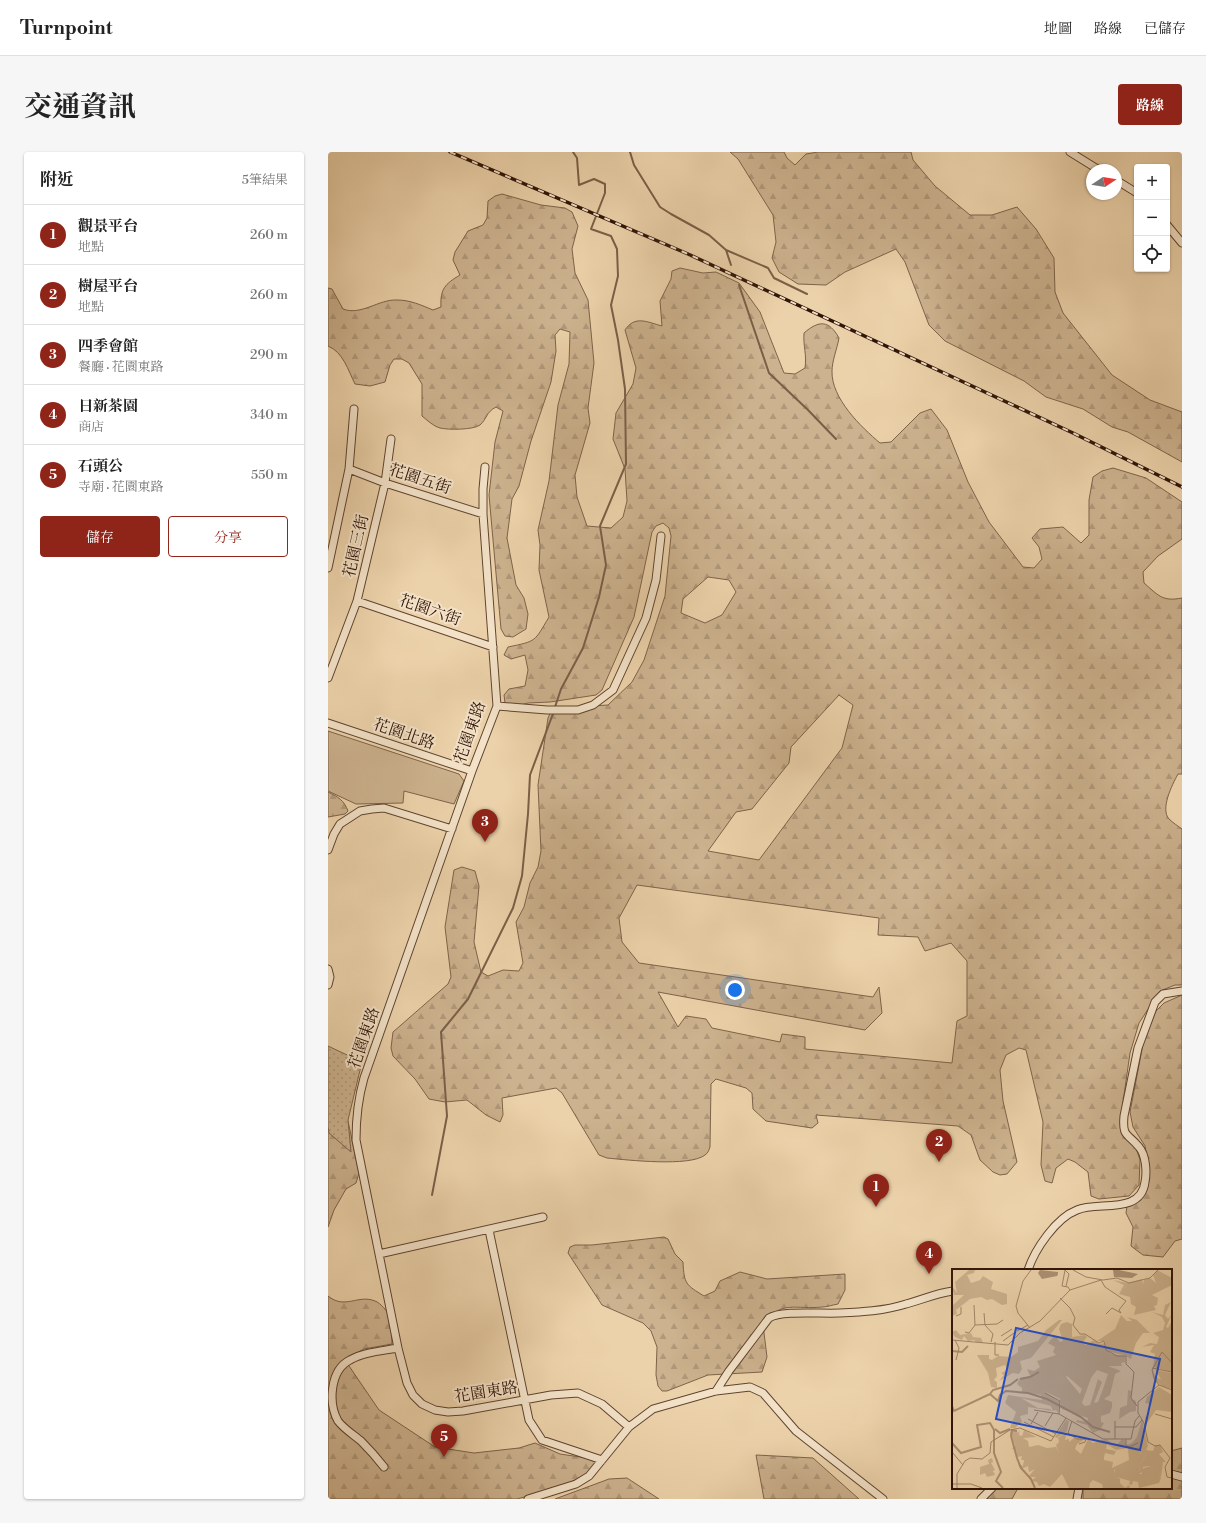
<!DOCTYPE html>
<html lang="zh-TW">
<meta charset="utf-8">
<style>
body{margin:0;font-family:"Libre Bodoni","Noto Serif TC",serif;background:#f6f6f6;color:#222}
.controls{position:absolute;right:12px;top:12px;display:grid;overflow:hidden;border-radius:4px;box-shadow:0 1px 3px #0004}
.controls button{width:36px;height:36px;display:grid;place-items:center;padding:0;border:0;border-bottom:1px solid #e0e0e0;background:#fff;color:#222;font:20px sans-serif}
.compass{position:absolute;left:758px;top:12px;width:36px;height:36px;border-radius:50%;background:#fff;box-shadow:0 1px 3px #0004;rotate:78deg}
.you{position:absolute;left:407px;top:838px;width:14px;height:14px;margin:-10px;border:3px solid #fff;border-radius:50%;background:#1a73e8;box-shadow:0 0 0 6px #1a73e833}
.badge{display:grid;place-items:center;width:26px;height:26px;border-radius:50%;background:#8f2418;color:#fff;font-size:13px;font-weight:700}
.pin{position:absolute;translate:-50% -33px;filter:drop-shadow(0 1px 2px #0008)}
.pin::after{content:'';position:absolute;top:21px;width:14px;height:12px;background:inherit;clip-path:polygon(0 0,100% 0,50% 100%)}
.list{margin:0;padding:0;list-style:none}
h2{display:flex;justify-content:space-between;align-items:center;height:52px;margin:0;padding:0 16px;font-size:17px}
h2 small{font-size:13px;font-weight:400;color:#767676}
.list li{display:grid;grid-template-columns:26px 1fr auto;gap:12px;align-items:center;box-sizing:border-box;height:60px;padding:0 16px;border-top:1px solid #e0e0e0}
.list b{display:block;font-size:15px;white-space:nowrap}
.list p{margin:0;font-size:13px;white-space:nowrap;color:#767676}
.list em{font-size:13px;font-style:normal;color:#767676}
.actions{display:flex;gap:8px;padding:12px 16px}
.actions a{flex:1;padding:9px 0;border:1px solid #8f2418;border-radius:4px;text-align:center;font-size:14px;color:#8f2418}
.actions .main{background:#8f2418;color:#fff}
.icon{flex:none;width:22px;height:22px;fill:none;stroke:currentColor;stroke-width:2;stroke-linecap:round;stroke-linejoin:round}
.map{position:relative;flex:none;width:854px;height:1347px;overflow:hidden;border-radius:4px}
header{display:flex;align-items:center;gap:24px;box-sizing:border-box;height:56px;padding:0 20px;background:#fff;border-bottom:1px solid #e0e0e0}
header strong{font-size:19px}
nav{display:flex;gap:22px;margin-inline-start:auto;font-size:14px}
.intro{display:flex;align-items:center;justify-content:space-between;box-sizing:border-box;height:96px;padding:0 24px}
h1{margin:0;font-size:28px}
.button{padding:10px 18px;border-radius:4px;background:#8f2418;color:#fff;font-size:14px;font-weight:700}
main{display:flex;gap:24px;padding:0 24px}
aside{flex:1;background:#fff;border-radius:4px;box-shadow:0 1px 3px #0004}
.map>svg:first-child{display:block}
.green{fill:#ccb28e;stroke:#7e634a}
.forest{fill:url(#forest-firs);stroke:#7e634a;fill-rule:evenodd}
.park{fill:url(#park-dots);stroke:#7e634a}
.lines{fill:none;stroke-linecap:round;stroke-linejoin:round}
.stream{stroke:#7a5f48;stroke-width:2}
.minor-casing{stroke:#5f4430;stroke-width:9}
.minor{stroke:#f3e2c8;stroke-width:7}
.rail-casing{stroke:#301407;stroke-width:3.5}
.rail{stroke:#f3e2c8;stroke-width:2;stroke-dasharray:6;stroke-linecap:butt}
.labels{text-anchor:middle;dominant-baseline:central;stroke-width:4;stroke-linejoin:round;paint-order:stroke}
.street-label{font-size:16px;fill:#301407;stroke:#f3e2c8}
.inset-river{fill:none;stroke:#ac9173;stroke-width:2}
.inset-road{fill:none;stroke:#a18669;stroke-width:1}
.view{fill:#1d4ed8;fill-opacity:0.15;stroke:#1d4ed8;stroke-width:2}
.inset-edge{fill:none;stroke:#301407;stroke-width:2}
</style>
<header>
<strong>Turnpoint</strong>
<nav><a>地圖</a><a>路線</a><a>已儲存</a></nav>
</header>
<div class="intro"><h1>交通資訊</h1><a class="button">路線</a></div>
<main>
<aside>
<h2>附近<small>5筆結果</small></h2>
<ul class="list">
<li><span class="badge">1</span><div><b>觀景平台</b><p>地點</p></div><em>260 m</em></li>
<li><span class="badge">2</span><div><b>樹屋平台</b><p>地點</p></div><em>260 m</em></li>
<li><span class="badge">3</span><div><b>四季會館</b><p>餐廳 · 花園東路</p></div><em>290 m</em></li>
<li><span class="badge">4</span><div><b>日新茶園</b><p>商店</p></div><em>340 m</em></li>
<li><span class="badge">5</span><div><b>石頭公</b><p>寺廟 · 花園東路</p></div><em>550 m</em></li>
</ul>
<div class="actions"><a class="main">儲存</a><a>分享</a></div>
</aside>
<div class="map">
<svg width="854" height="1347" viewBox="0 0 854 1347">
<defs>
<pattern id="forest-firs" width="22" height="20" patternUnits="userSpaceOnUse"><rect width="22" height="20" fill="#ccb28e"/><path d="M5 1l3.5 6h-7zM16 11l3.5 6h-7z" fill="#b09879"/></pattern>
<pattern id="park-dots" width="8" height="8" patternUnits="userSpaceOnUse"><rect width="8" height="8" fill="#ccb28e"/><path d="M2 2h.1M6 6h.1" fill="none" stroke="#b09879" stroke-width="1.8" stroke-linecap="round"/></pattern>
</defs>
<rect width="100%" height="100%" fill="#ecd2aa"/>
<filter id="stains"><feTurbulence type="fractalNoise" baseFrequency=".005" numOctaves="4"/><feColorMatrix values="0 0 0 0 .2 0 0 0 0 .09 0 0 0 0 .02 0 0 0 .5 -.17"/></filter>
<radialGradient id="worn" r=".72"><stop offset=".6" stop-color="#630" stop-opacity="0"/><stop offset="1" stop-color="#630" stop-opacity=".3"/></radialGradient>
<path class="green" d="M 0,579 L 131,622 L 136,629 L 126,652 L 76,639 L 75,651 L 28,652 L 0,639 Z"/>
<path class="forest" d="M 402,0 L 456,0 L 459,6 L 467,13 L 478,2 L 490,0 L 583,0 L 585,8 L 607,34 L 642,63 L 664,63 L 689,55 L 708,77 L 726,106 L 727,140 L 735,161 L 784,223 L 822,248 L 854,260 L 854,310 L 800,280 L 784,275 L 755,257 L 718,245 L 696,229 L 617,189 L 601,173 L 577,110 L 568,97 L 517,120 L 498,133 L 470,132 L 451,120 L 444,106 L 448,90 L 445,63 L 410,7 Z
M 174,42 L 213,53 L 237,56 L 244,60 L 250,74 L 244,97 L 247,121 L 260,148 L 266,211 L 260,256 L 262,271 L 247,323 L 249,345 L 259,374 L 283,376 L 295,365 L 299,349 L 297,317 L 285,287 L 288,261 L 305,232 L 308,216 L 297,178 C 307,163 319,170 334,174 L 332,149 L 343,127 L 344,119 L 352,116 L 375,121 L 388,120 L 411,131 L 432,160 L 456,221 L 467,222 L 477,216 C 479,203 475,194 476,181 C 491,168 501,168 511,186 C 509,197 504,209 504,219 C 503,246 533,275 552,291 L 563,290 L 592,261 L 603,257 L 619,278 L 640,330 L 661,370 L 695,415 L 706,416 L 714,407 L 711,395 L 704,386 L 712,377 L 735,375 L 753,391 L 761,383 L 761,348 L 765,325 L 774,319 L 785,316 L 818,326 L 854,350 L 854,387 L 830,404 L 815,420 L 816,431 C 830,443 834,450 854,446 L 854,622 L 850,622 C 844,633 832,657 841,667 C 845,671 850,674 854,677 L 854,833 L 847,833 L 832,839 L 811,871 L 802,901 L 795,950 L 798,980 L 807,993 L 812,1008 L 811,1033 L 801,1044 L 771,1047 L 763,1044 L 760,1020 L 747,1010 L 740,1007 L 728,1016 L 724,1031 L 717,1029 L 713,1013 L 715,970 L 698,898 L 691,896 L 678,903 L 672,918 L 675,949 L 689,1010 L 679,1022 L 672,1023 L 665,1020 L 652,1008 L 643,983 L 630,974 L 488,963 L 490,971 L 484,976 L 438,969 L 425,957 L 424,941 L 418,936 L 388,927 L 383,932 L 382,995 C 381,998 380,1001 377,1003 C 362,1015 299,1008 279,1006 L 271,1003 L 234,941 L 228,936 L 174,946 L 175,963 L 172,970 L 158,963 L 139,948 L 117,950 L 101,947 L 87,927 L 65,904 L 63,896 L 65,880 L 120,832 L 123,825 L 117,775 L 126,718 L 134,715 L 147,719 L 151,734 L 146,790 L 153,820 L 160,824 L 175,818 L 191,819 L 195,811 L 188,770 L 196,755 L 202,731 L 210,715 L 213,699 L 210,633 L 220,566 L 223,559 L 231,556 L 280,553 L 304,530 L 316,508 L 337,444 L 343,384 L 341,376 L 335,371 L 328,374 L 324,380 L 306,465 L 274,538 L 268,543 L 222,550 L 200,551 L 185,555 L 177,551 L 176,543 L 181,537 L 197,534 L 200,518 L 197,503 L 183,507 L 176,503 L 180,495 C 209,489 206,490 221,465 L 211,418 L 212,393 L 210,378 L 221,329 L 230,253 L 241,212 L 242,180 L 232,177 L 227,183 L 228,199 L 223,230 L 203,289 L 191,334 L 184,347 L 179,386 L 188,433 L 196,446 L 200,462 L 198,477 L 185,485 L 177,484 L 173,477 L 161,343 L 167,290 L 175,259 L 168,255 C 158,260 159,267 152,273 C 145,278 120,278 112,276 C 105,274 99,268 94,264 L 94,232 L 81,211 L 74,207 L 66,207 L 62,213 L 57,230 L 42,234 L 27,232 C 20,218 15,200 0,194 L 0,136 L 4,137 L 15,157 C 33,164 51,147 69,148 C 82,148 93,153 105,158 L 113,155 C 112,137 117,132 132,123 L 125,108 L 127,100 L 140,79 L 155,73 L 159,66 L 160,49 L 167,44 ZM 380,425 L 401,428 L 408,440 L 394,463 L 377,471 L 353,461 L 355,447 ZM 511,543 L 525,553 L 514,596 L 431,708 L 380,699 L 408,660 L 424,657 L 461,611 L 463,595 ZM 309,733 L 551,766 L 550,783 L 590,785 L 597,799 L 623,791 L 639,809 L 639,864 L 629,869 L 624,911 L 477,897 L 477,885 L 454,882 L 452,890 L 384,876 L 378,867 L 358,864 L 350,875 L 330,840 L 537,878 L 554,861 L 551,835 L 545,845 L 311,811 L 294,790 L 291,766 Z
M 0,640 C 10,645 16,648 20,659 L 17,662 L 0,665 Z
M 854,843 L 854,1087 L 847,1089 L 835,1105 L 815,1103 L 803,1094 L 805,1075 L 798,1061 L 799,1054 L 818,1035 L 821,1017 L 817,994 L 805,975 L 802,960 L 816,887 L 828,859 L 836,851 Z
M 0,945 L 20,969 L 31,1021 L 28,1031 L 18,1037 L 6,1058 L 0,1075 Z
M 336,1085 L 340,1087 L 347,1102 L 355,1110 C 356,1132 358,1133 376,1144 L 387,1139 L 392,1129 L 412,1120 L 439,1127 L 517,1122 L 517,1138 L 510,1152 C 504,1153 499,1155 494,1155 C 469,1158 452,1147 435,1173 L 439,1205 L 434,1220 L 380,1223 L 339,1239 L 334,1239 L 330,1234 L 328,1223 L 329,1195 L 323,1179 L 315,1171 L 274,1153 L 240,1101 L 242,1095 L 247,1093 L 264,1093 Z
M 0,1144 C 17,1158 30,1142 47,1149 C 53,1151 59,1160 63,1164 L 64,1192 L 36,1197 L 21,1205 L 19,1211 L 51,1258 L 107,1295 L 146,1301 L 191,1296 L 207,1291 L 232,1302 L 259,1306 L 269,1311 L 268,1317 L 233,1335 L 189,1347 L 0,1347 Z
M 854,1296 L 854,1347 L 755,1347 L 755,1336 L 843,1336 L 843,1299 Z
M 428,1303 L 485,1306 L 531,1347 L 436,1347 Z
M 299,1326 L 331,1347 L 227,1347 L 281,1327 Z
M 669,1336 L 690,1336 L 684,1347 L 659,1347 L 664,1339 Z"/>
<path class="park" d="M 0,894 L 34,910 L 20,968 L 23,1000 L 1,981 L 0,975 Z"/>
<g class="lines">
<path class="stream" d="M 302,0 L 306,13 L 332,55 L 343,62 L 381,83 L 398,98 L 403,113
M 398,98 L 440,116 L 446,126 L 479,142
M 411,133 L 441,221 L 480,258 L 508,287
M 227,555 L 233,537 L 255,496 L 271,445 L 278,413 L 272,374 L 298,312 L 297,237 L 290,188 L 283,153 L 290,124 L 289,97 L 283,84 L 263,77 L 277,41 L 277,32 L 266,27 L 251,33 L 249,6 L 245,0
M 104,1043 L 119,964 L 113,880 L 140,847 L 185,756 L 194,724 L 200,662 L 202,623 L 226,559"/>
<defs>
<path id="minor" d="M 742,0 L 771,18
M 788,28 L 809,41
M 839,73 L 854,91
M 157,315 L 155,337 L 155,362 L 169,554 L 144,619 L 36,926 C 30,947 28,966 28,988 L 70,1196 L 79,1231 L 85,1243 L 94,1252 L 107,1258 L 120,1260 L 135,1259 L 223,1243 L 250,1241 L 274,1252 L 301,1275
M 21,317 L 57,331 L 155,362
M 0,416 L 21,317 L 26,257
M 29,449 L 165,495
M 0,526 L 29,449 L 57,331 L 63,287
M 169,554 L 219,558 L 250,558 L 265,553 L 285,538 L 318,466 L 328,428 L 333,384
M 0,571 L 144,619
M 0,698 L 6,682 L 12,672 L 32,659 L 44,657 L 56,656 L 124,677
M 0,817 L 2,825 L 0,833
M 161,1078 L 201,1268 L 214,1288 L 274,1308
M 51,1102 L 215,1065
M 700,1118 C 707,1097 728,1066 749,1058 C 770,1049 813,1063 817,1030 C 819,1020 818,1003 811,995 C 800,981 794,986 796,964 L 810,896 L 827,850 L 835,842 L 854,839
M 388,1239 L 401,1219 L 441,1166 C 453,1158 493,1162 511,1161 C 533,1160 556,1159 578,1152 C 594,1148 608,1141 625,1139
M 56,1315 C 49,1306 41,1297 33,1289 C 26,1283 16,1277 10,1269 C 0,1251 2,1218 22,1208 C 36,1200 54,1199 70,1196
M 843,1322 L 854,1325
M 200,1347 L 248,1332 L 261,1324 L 301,1275 L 325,1257 L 388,1239 L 422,1235 L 435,1241 L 468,1279 L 555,1347
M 653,1347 L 664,1336
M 749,1347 L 751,1336"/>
</defs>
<use href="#minor" class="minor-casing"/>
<use href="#minor" class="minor"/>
<defs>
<path id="rail" d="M 122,0 L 360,102 L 745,281 L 854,335"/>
</defs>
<use href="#rail" class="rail-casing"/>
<use href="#rail" class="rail"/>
</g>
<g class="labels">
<g class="street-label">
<text transform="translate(92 327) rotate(18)">花園五街</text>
<text transform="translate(28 394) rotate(-77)">花園三街</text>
<text transform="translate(102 458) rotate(19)">花園六街</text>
<text transform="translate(142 580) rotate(-71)">花園東路</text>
<text transform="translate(76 582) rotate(19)">花園北路</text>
<text transform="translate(36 886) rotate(-71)">花園東路</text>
<text transform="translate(158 1240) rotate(-9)">花園東路</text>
</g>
</g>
<g transform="translate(624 1117)">
<rect width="220" height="220" fill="#ecd2aa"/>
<path d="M 114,151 L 117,152 L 115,162 L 105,169 L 103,168 ZM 40,189 L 41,193 L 39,194 L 43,201 L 38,203 L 41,202 L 43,206 L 35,208 L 33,204 L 28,206 L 28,198 L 37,195 L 36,191 Z" fill="#ccb28e"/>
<path d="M 17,1 L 23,1 L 22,4 L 15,6 L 19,14 L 28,11 L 31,7 L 41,13 L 39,20 L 55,25 L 55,35 L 50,36 L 40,30 L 35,31 L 29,28 L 18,30 L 4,41 L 5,45 L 0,47 L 0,37 L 12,26 L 2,26 L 0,17 L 5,24 L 3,13 ZM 205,1 L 220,9 L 220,16 L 200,26 L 206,29 L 205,36 L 202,37 L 204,41 L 182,46 L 184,38 L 179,35 L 178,28 L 167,25 L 172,16 L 161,11 L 175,14 L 190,10 L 191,15 L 192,11 L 198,9 L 204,14 L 201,6 ZM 219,33 L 213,46 L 216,50 L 220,45 L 214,58 L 216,59 L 220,52 L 220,103 L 201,98 L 203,85 L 198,83 L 202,76 L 190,78 L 198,74 L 205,75 L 207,68 L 201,64 L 211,61 L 213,54 L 210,48 L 200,43 L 211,46 L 213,36 ZM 169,46 L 175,52 L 180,52 L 175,48 L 185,51 L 198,64 L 191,64 L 184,74 L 179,90 L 172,86 L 158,83 L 153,79 L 159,85 L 173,87 L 173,93 L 169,94 L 170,97 L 156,97 L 169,102 L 163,105 L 158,126 L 152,130 L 160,133 L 160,138 L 158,144 L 149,147 L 149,153 L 152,154 L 148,161 L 141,164 L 135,156 L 124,153 L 125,151 L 135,153 L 136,149 L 110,140 L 108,130 L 92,122 L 108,133 L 106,144 L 104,141 L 101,142 L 99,137 L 69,129 L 86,139 L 98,140 L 100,142 L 76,138 L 76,145 L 68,147 L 70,153 L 63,159 L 58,159 L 64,143 L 53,134 L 56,126 L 90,131 L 89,126 L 70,123 L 70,119 L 65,115 L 68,109 L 78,107 L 75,100 L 82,102 L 88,98 L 85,92 L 104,86 L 101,83 L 103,78 L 96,74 L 103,66 L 108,73 L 111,72 L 107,60 L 109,55 L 115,53 L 120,55 L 120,68 L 133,66 L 135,68 L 130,74 L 134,76 L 142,71 L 147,75 L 153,74 L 153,72 L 145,72 L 163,60 ZM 145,101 L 156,105 L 151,120 L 146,133 L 142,134 L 150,113 L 146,110 L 138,136 L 133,137 L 130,134 L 139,109 ZM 115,107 L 130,120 L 128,125 L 114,108 ZM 107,51 L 110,51 L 79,89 L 68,92 L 70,100 L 67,105 L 61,104 L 47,112 L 52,106 L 49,104 L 56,101 L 53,96 L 44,99 L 45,107 L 42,111 L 45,113 L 45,119 L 39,118 L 36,104 L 25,86 L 37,86 L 37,90 L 40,91 L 46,87 L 59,88 L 66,83 L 66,78 L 86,72 L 94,61 ZM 4,61 L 8,66 L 19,64 L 21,68 L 29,69 L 31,74 L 24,73 L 22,71 L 16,72 L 12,67 L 10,71 L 3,68 L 0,63 ZM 201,100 L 203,107 L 209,111 L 204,101 L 220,104 L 220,120 L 210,117 L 202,110 ZM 207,118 L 220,126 L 220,143 L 204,141 L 193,157 L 193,149 L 198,142 L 199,135 L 193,134 L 195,128 ZM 176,121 L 179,122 L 179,130 L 184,132 L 184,142 L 178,143 L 167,150 L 168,139 L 175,136 ZM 190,151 L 196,177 L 194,181 L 201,182 L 203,176 L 208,176 L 211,183 L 207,185 L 214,193 L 211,193 L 209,208 L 202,199 L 197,197 L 191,198 L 190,203 L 187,205 L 188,195 L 194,187 L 188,183 L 189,188 L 184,198 L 162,201 L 162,206 L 168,210 L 168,214 L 173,219 L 177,216 L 178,219 L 151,219 L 150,215 L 141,211 L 138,214 L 137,219 L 117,219 L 110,205 L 98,218 L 92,215 L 87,217 L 85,213 L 79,212 L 84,208 L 76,208 L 83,200 L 77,203 L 76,197 L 69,200 L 67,198 L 66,194 L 71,197 L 72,191 L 69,191 L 70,187 L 65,188 L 64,181 L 60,180 L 63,176 L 58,163 L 64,161 L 66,164 L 68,161 L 67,166 L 70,167 L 72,161 L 84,168 L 71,169 L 76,172 L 77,178 L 86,176 L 95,179 L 104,178 L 107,185 L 104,176 L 107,173 L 106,169 L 115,163 L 113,171 L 117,170 L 117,173 L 122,169 L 133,170 L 125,175 L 123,180 L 129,185 L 136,170 L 141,174 L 154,170 L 164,177 L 170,170 L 173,171 L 174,176 L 180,174 L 185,168 ZM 155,175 L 164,181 L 176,179 L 177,191 L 160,199 L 161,193 L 152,191 L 152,188 L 153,184 L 162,186 L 164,182 L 154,180 Z" fill="#ccb28e" fill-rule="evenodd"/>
<path d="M 189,183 L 194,187 L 188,195 L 187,205 L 190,205 L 189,200 L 199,197 L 205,200 L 209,209 L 207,214 L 187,219 L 186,213 L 181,212 L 180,216 L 177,215 L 178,212 L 161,207 L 163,201 L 174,195 L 179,193 L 184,198 Z" fill="#ccb28e"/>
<path d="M 88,1 L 106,3 L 106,5 L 105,7 L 90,10 L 86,4 ZM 161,1 L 167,1 L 186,5 L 180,9 L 162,8 Z" fill="#ac9173"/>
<path class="inset-river" d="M 0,82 L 10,83 L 16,77M 68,110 L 78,108 L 87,103M 38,125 L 41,121 L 58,116 L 66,110M 0,137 L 2,142 L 38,125 L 46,132 L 48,126 L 54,122 L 76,124 L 95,130 L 129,148 L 141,158 L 158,163M 43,160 L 48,164 L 58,160M 65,162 L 60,161 L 59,167 L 65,189 L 69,199 L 79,210 L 83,219M 0,174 L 9,184 L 29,178 L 25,156 L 38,154 L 42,161 L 42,184 L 49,203 L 44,212 L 51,219"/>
<path class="inset-road" d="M 113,1 L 110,17 L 116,18 L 118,21M 113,1 L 117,5 L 114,17M 121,1 L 134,8 L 151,11 L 165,9 L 177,14 L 198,9 L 206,1M 149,11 L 153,18 L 174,32 L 167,41 L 169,44 L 160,39 L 154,45M 108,29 L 118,39 L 123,49 L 121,56 L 128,65 L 133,65 L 147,74 L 152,72 L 154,81 L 165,87 L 174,87 L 174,95 L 182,103 L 179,129 L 185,137M 22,36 L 23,56M 32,44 L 33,56M 4,47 L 9,45 L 9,38M 23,56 L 45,55 L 51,51M 33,56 L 41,65 L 39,73M 78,59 L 66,44 L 64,37 L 71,12 L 79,1M 65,62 L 76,56M 13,63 L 17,64 L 23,56M 49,67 L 60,60M 0,71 L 56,76 L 68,64 L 88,52 L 118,21 L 149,11M 3,71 L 7,79 L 4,91M 51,72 L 62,64M 43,73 L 43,86 L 47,86M 220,94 L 210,83 L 200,101 L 202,109 L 207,116 L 220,121M 200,99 L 220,103M 207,116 L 186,133 L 186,144 L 192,154 L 196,173 L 203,177 L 208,176 L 218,189 L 213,198 L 215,208 L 220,209M 93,124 L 108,132 L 107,145M 82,141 L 107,145 L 151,170 L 179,170 L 183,152 L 187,147M 203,145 L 220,150M 76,150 L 104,165M 120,152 L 116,164 L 125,170 L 134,170 L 133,173 L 127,175M 163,152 L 163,170M 72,153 L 102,168M 79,155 L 86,143M 93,157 L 101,144M 163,158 L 184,158 L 190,151M 174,170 L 174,176 L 177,178 L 186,174M 0,183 L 11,196M 0,215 L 19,215 L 30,219M 5,219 L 5,205 L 13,192 L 18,189 L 30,190 L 38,184 L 39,173 L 58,161 L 68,159 L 99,172 L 114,149"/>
<path class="view" d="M 64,59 L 208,90 L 188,181 L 44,150 Z"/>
<rect width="220" height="220" class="inset-edge"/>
</g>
<rect width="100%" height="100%" filter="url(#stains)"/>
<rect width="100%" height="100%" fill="url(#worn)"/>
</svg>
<div class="controls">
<button>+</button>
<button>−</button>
<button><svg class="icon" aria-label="locate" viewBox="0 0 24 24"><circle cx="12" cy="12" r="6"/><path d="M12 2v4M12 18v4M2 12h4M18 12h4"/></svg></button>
</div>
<svg class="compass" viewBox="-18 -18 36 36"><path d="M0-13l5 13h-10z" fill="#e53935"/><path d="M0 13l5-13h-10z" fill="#767676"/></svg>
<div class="you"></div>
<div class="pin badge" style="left:548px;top:1055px">1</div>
<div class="pin badge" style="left:611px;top:1010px">2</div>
<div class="pin badge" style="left:157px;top:690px">3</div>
<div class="pin badge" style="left:601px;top:1122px">4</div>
<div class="pin badge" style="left:116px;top:1305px">5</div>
</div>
</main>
